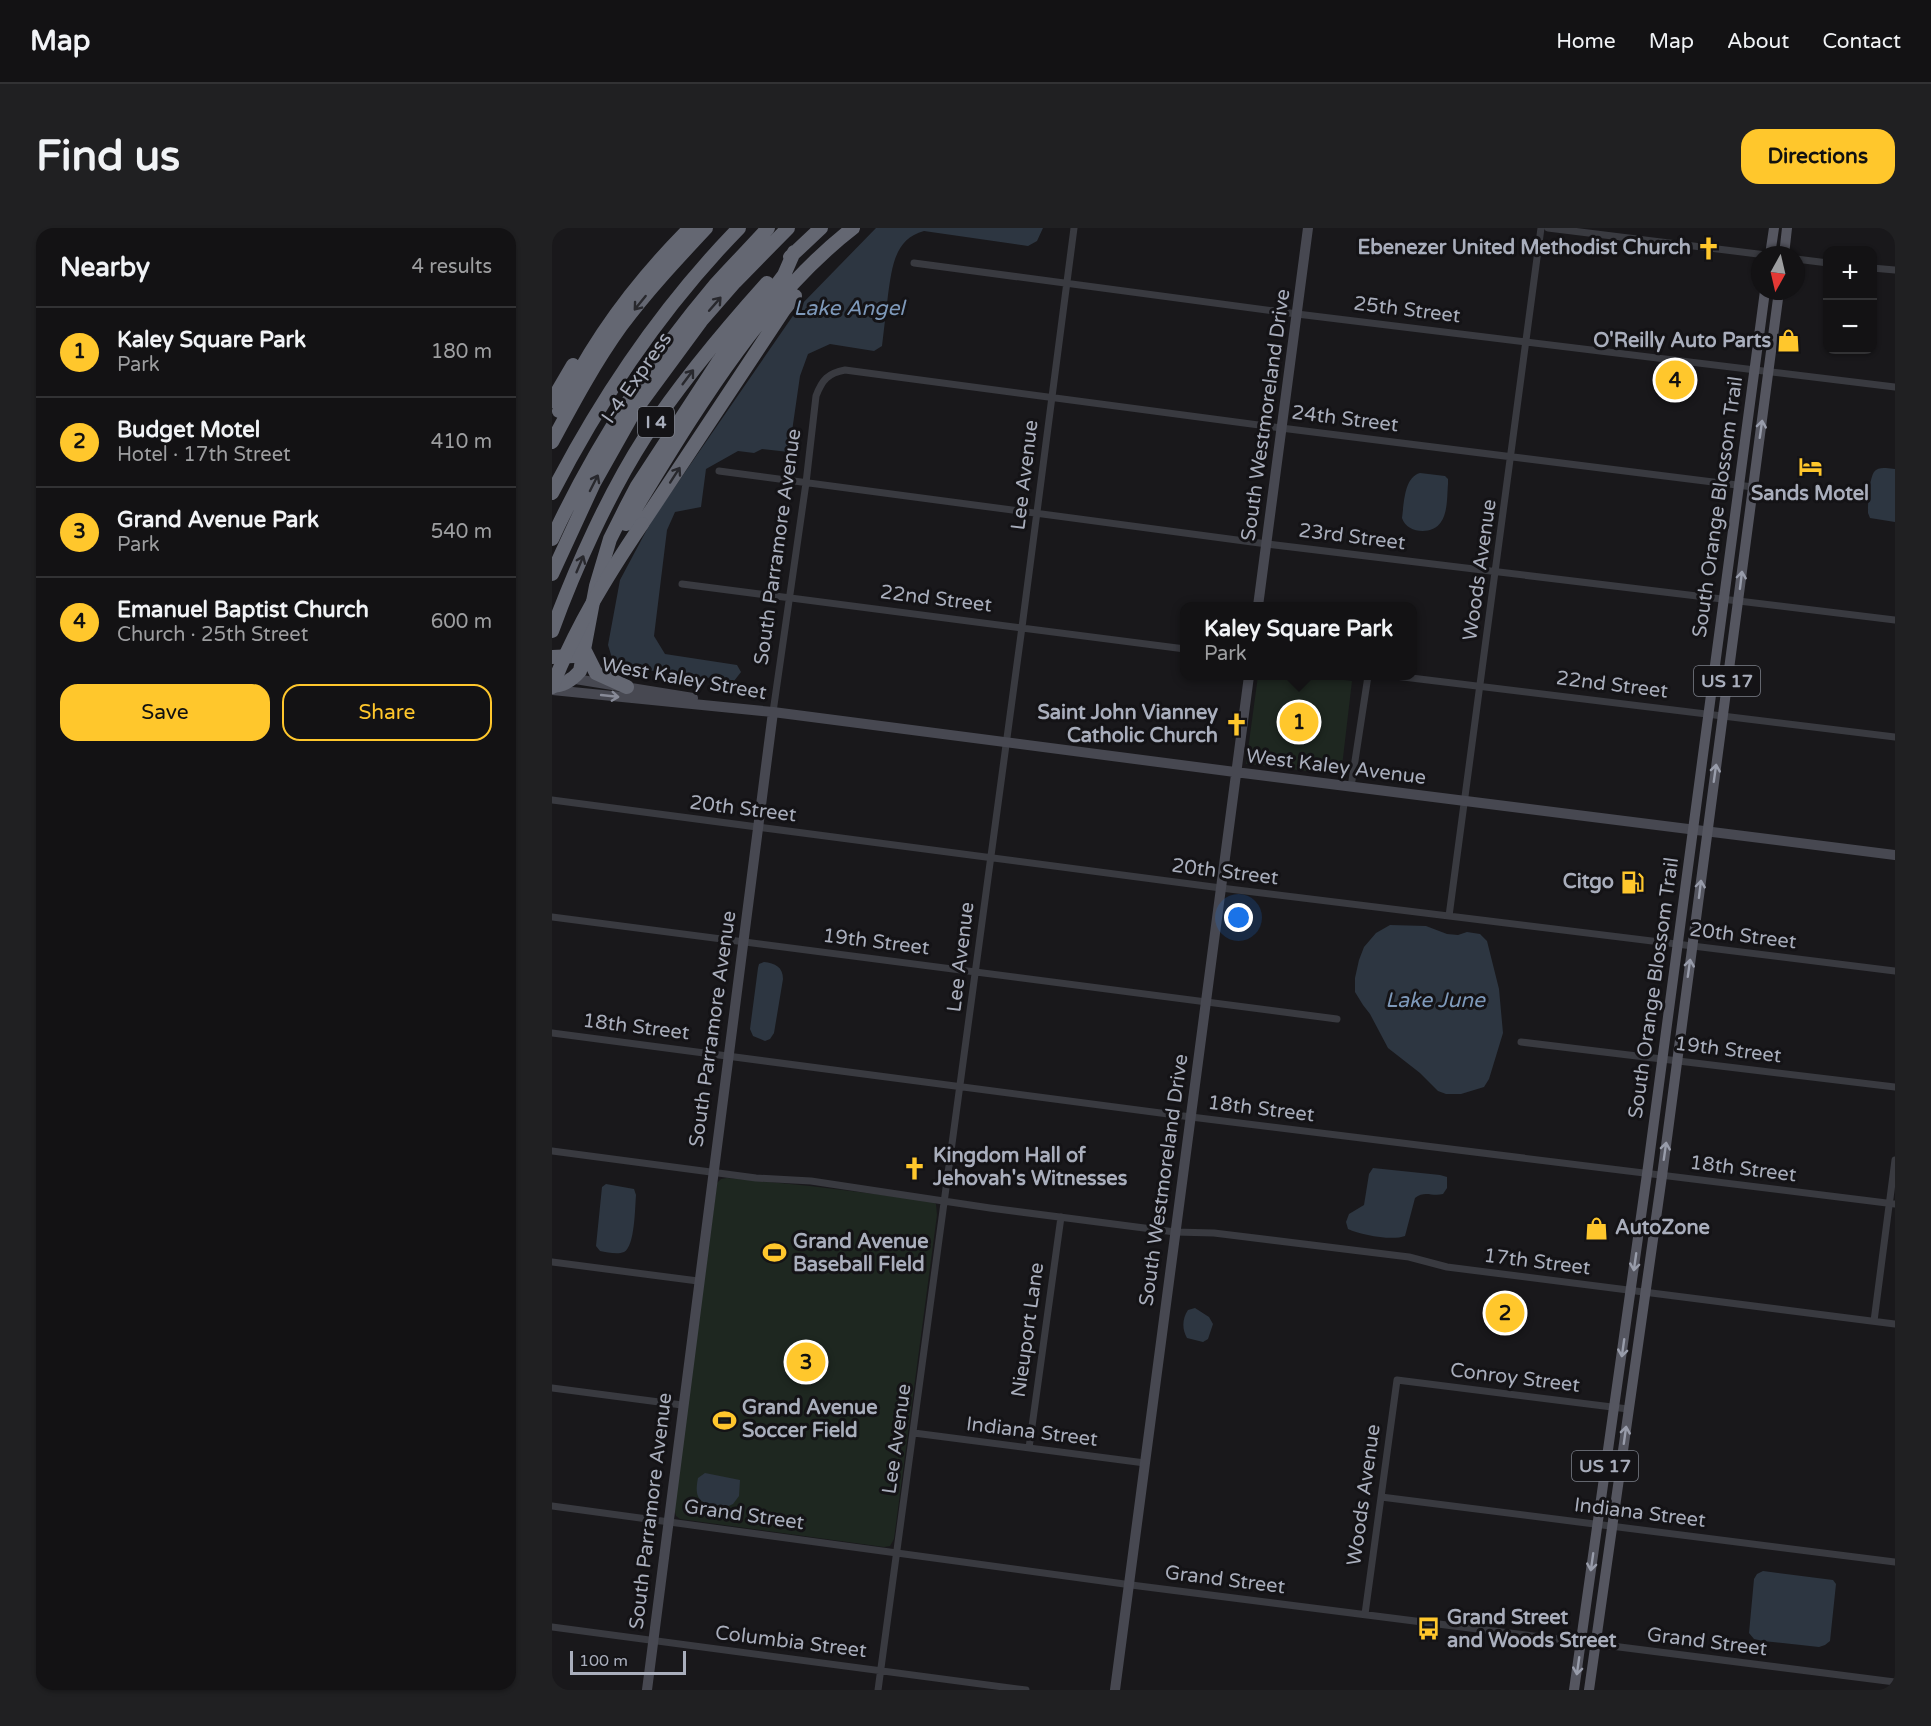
<!DOCTYPE html>
<meta charset="utf-8">
<style>
body{margin:0;font-family:"Varela Round",sans-serif;background:#202022;color:#f1f3f6}
.controls{position:absolute;right:18px;top:18px;display:grid;overflow:hidden;border-radius:12px;box-shadow:0 2px 4px #0004}
.controls button{width:54px;height:54px;display:grid;place-items:center;padding:0;border:0;border-bottom:2px solid #323234;background:#131214;color:#f1f3f6;font:30px sans-serif}
.compass{position:absolute;left:1199px;top:18px;width:54px;height:54px;border-radius:50%;background:#131214;box-shadow:0 2px 4px #0004;rotate:188deg}
.scale{position:absolute;left:18px;bottom:15px;width:116px;box-sizing:border-box;padding-left:6px;border:3px solid #a9aebc;border-top:0;font-size:16px;line-height:21px;white-space:nowrap;color:#a9aebc;-webkit-text-stroke:4px #141316;paint-order:stroke}
.you{position:absolute;left:687px;top:690px;width:21px;height:21px;margin:-15px;border:4px solid #fff;border-radius:50%;background:#1a73e8;box-shadow:0 0 0 9px #1a73e833}
.badge{display:grid;place-items:center;width:39px;height:39px;border-radius:50%;background:#ffc72c;color:#111;font-size:20px;font-weight:700}
.pin{position:absolute;translate:-50% -50%;border:3px solid #fff;box-shadow:0 2px 6px #0006}
.popup{position:absolute;left:628px;top:374px;width:237px;height:78px;box-sizing:border-box;display:grid;place-content:center;border-radius:12px;background:#131214;filter:drop-shadow(0 2px 4px #0005);font-size:20px;white-space:nowrap;color:#9d9ea0}
.popup b{font-size:22px;color:#f1f3f6}
.popup::after{content:'';position:absolute;left:50%;top:100%;margin-left:-12px;border:12px solid transparent;border-top-color:#131214}
.list{margin:0;padding:0;list-style:none}
h2{display:flex;justify-content:space-between;align-items:center;height:78px;margin:0;padding:0 24px;font-size:26px}
h2 small{font-size:20px;font-weight:400;color:#9d9ea0}
.list li{display:grid;grid-template-columns:39px 1fr auto;gap:18px;align-items:center;box-sizing:border-box;height:90px;padding:0 24px;border-top:2px solid #323234}
.list b{display:block;font-size:22px;white-space:nowrap}
.list p{margin:0;font-size:20px;white-space:nowrap;color:#9d9ea0}
.list em{font-size:20px;font-style:normal;color:#9d9ea0}
.actions{display:flex;gap:12px;padding:18px 24px}
.actions a{flex:1;padding:14px 0;border:2px solid #ffc72c;border-radius:18px;text-align:center;font-size:21px;color:#ffc72c}
.actions .main{background:#ffc72c;color:#111}
.map{position:relative;flex:none;width:1343px;height:1462px;overflow:hidden;border-radius:18px}
header{display:flex;align-items:center;gap:36px;box-sizing:border-box;height:84px;padding:0 30px;background:#131214;border-bottom:2px solid #323234}
header strong{font-size:28px}
nav{display:flex;gap:33px;margin-inline-start:auto;font-size:21px}
.intro{display:flex;align-items:center;justify-content:space-between;box-sizing:border-box;height:144px;padding:0 36px}
h1{margin:0;font-size:42px}
.button{padding:15px 27px;border-radius:18px;background:#ffc72c;color:#111;font-size:21px;font-weight:700}
main{display:flex;gap:36px;padding:0 36px}
aside{flex:1;background:#131214;border-radius:18px;box-shadow:0 2px 4px #0004}
.map>svg:first-child{display:block}
.green{fill:#1e2720}
.water{fill:#2d3641}
.lines{fill:none;stroke-linecap:round;stroke-linejoin:round}
.street{stroke:#393a40;stroke-width:7}
.secondary{stroke:#474851;stroke-width:10}
.primary{stroke:#555660;stroke-width:10}
.highway{stroke:#646772;stroke-width:14}
.highway-bridge{stroke:#646772;stroke-width:14}
.oneway{stroke:#28282d}
.oneway2{stroke:#989caa}
.oneway3{stroke:#878a97}
.labels{text-anchor:middle;dominant-baseline:central;stroke-width:6;stroke-linejoin:round;paint-order:stroke}
.shield{fill:#141316;stroke:#7c808a;stroke-width:1.5}
.shield-label{font-size:18px;font-weight:bold;fill:#a9aebc}
.poi-label{font-size:20px;font-weight:bold;fill:#a9aebc;stroke:#141316;text-anchor:start}
.street-label{font-size:20px;fill:#a9aebc;stroke:#141316}
.water-label{font-size:21px;font-style:italic;fill:#7e99ba;stroke:#141316}
</style>
<header>
<strong>Map</strong>
<nav><a>Home</a><a>Map</a><a>About</a><a>Contact</a></nav>
</header>
<div class="intro"><h1>Find us</h1><a class="button">Directions</a></div>
<main>
<aside>
<h2>Nearby<small>4 results</small></h2>
<ul class="list">
<li><span class="badge">1</span><div><b>Kaley Square Park</b><p>Park</p></div><em>180 m</em></li>
<li><span class="badge">2</span><div><b>Budget Motel</b><p>Hotel · 17th Street</p></div><em>410 m</em></li>
<li><span class="badge">3</span><div><b>Grand Avenue Park</b><p>Park</p></div><em>540 m</em></li>
<li><span class="badge">4</span><div><b>Emanuel Baptist Church</b><p>Church · 25th Street</p></div><em>600 m</em></li>
</ul>
<div class="actions"><a class="main">Save</a><a>Share</a></div>
</aside>
<div class="map">
<svg width="1343" height="1462" viewBox="0 0 1343 1462">
<rect width="100%" height="100%" fill="#19181b"/>
<path class="green" d="M 706,448 L 762,448 L 800,453 L 789,547 L 694,536 Z
M 175,950 L 258,958 L 380,973 L 384,976 L 385,987 L 342,1311 L 338,1318 L 332,1319 L 128,1291 L 124,1288 L 122,1281 L 165,955 L 169,951 Z"/>
<path class="water" d="M 324,0 L 491,0 L 485,13 L 476,18 L 372,3 C 342,11 340,40 336,67 C 334,84 332,101 330,118 L 322,123 L 278,116 L 256,126 L 248,148 L 237,224 L 210,221 L 202,225 L 186,223 L 154,241 L 149,279 L 123,284 L 115,302 L 102,408 L 113,426 L 185,437 L 189,444 L 182,453 L 69,439 L 60,430 L 56,417 L 68,352 L 100,292 L 247,79 Z
M 1334,240 L 1343,241 L 1343,294 L 1318,290 L 1316,285 C 1316,277 1317,246 1324,242 C 1327,240 1331,240 1334,240 Z
M 868,245 L 893,248 L 896,251 L 896,256 C 895,267 896,284 889,294 C 881,307 855,306 850,290 C 852,276 852,249 868,245 Z
M 838,697 L 874,698 L 895,706 L 906,707 L 915,704 L 928,706 L 935,713 L 947,761 L 951,805 L 937,851 L 932,859 L 909,866 L 894,866 L 886,863 L 868,845 L 836,820 L 818,786 L 811,777 L 803,764 L 803,750 L 807,732 L 812,719 L 824,705 Z
M 212,734 C 223,735 231,739 231,751 L 222,805 L 218,811 L 213,813 L 201,808 L 198,801 L 206,740 L 207,736 Z
M 821,940 L 888,947 L 895,949 L 895,960 L 891,966 C 880,969 873,962 863,970 L 853,1008 C 840,1013 809,1007 796,1001 L 794,994 L 797,986 L 812,977 L 817,946 Z
M 54,956 L 82,961 L 84,967 C 83,978 83,1019 72,1024 C 65,1027 55,1024 48,1023 L 44,1018 L 50,959 Z
M 643,1080 L 657,1089 L 661,1096 L 656,1111 L 651,1114 L 635,1110 C 630,1101 630,1091 636,1082 Z
M 153,1245 L 188,1252 L 187,1268 L 181,1276 C 175,1279 172,1279 166,1278 C 147,1276 142,1270 146,1250 Z
M 1211,1343 L 1281,1352 L 1284,1356 L 1278,1413 L 1273,1417 L 1267,1419 L 1211,1413 L 1202,1411 L 1197,1405 L 1202,1351 L 1205,1346 Z"/>
<g class="lines">
<path class="street" d="M 996,0 L 1214,27
M 1244,31 L 1276,35
M 362,35 L 745,86 L 1343,159
M 1320,40 L 1343,42
M 167,243 L 715,316 L 1343,392
M 130,356 L 633,421
M 843,448 L 1343,509
M 221,484 L 254,255 L 264,168 C 270,152 276,145 293,142 L 729,200 L 1201,259
M 799,559 L 816,448
M 0,572 L 669,660 L 1343,743
M 897,688 L 989,0
M 0,689 L 785,791
M 0,805 L 639,889 L 1343,976
M 969,814 L 1343,859
M 0,923 L 204,950 L 259,953 L 438,980 L 623,1004 L 662,1005 L 857,1029 L 895,1039 L 1343,1096
M 0,1034 L 146,1053
M 1322,1093 L 1343,932
M 0,1160 L 130,1177
M 362,1205 L 593,1235
M 477,1220 L 509,989
M 829,1269 L 1343,1334
M 0,1278 L 587,1358 L 1343,1454
M 813,1386 L 845,1152 L 1076,1181
M 0,1399 L 474,1462
M 326,1462 L 470,399 L 522,0"/>
<path class="secondary" d="M 706,378 L 756,0
M 17,450 L 141,470
M 0,462 L 221,484 L 683,544 L 1343,627
M 95,1462 L 221,484
M 563,1462 L 697,448"/>
<path class="primary" d="M 1218,27 L 1222,0
M 1232,27 L 1235,0
M 1022,1462 L 1095,946 L 1213,63
M 1037,1462 L 1110,948 L 1227,63"/>
<path class="highway" d="M 238,29 L 269,0
M 0,173 L 21,137
M 7,183 C 39,114 85,53 138,0
M 0,214 C 21,175 43,134 69,98 C 95,63 124,32 154,0
M 0,265 C 50,168 111,78 187,0
M 74,296 C 137,194 205,74 301,0
M 90,296 L 232,82 L 243,68
M 0,311 C 42,220 98,134 163,57 C 180,38 199,19 216,0
M 0,346 L 42,255 L 82,184 L 149,93 L 183,54 L 236,0
M 0,403 C 23,340 57,265 93,209 C 129,154 171,104 215,55
M 32,421 L 44,445 L 75,459
M 0,429 L 22,428 L 30,412
M 0,458 C 11,458 21,451 28,443 L 44,358 L 58,311 L 74,279 L 85,258 L 166,134 L 232,47 L 242,24"/>
<path class="highway-bridge" d="M 0,459 C 23,400 55,348 90,296"/>
</g>
<defs><path id="oneway-shaft" d="M-6 0H5M1.5-3L5.5 0L1.5 3" fill="none" stroke-width="1.6" stroke-linecap="round" stroke-linejoin="round" transform="scale(1.5)"/></defs>
<g class="oneway">
<use href="#oneway-shaft" transform="translate(88 75) rotate(129)"/>
<use href="#oneway-shaft" transform="translate(163 76) rotate(-49)"/>
<use href="#oneway-shaft" transform="translate(136 149) rotate(-53)"/>
<use href="#oneway-shaft" transform="translate(123 247) rotate(-57)"/>
<use href="#oneway-shaft" transform="translate(42 255) rotate(-63)"/>
<use href="#oneway-shaft" transform="translate(28 336) rotate(-67)"/>
</g>
<g class="oneway2">
<use href="#oneway-shaft" transform="translate(1209 201) rotate(-82)"/>
<use href="#oneway-shaft" transform="translate(1189 352) rotate(-83)"/>
<use href="#oneway-shaft" transform="translate(1163 545) rotate(-82)"/>
<use href="#oneway-shaft" transform="translate(1148 661) rotate(-83)"/>
<use href="#oneway-shaft" transform="translate(1137 740) rotate(-82)"/>
<use href="#oneway-shaft" transform="translate(1113 923) rotate(-82)"/>
<use href="#oneway-shaft" transform="translate(1083 1034) rotate(98)"/>
<use href="#oneway-shaft" transform="translate(1071 1120) rotate(98)"/>
<use href="#oneway-shaft" transform="translate(1073 1207) rotate(-82)"/>
<use href="#oneway-shaft" transform="translate(1040 1334) rotate(98)"/>
<use href="#oneway-shaft" transform="translate(1026 1438) rotate(98)"/>
</g>
<use class="oneway3" href="#oneway-shaft" transform="translate(58 468) rotate(6)"/>
<defs>
<symbol id="church-bare" viewBox="-9 -9 18 18"><path d="M-1.2-6h2.4v3.5h3.3v2.4h-3.3V6h-2.4V-.1h-3.3v-2.4h3.3Z" fill="#ffc72c" stroke="#141316" stroke-width="2.5" paint-order="stroke"/></symbol>
<symbol id="shop-bare" viewBox="-9 -9 18 18"><path d="M-5-2.5h2.3a2.7 3.5 0 0 1 5.4 0H5L5.5 6h-11ZM-1.5-2.5h3a1.5 2.3 0 0 0-3 0Z" fill="#ffc72c" stroke="#141316" stroke-width="2.5" paint-order="stroke"/></symbol>
<symbol id="hotel-bare" viewBox="-9 -9 18 18"><path d="M-6-4.5h1.5V1H6V5H4.5V3h-9V5H-6ZM-4 0a1.8 1.8 0 1 1 3.6 0ZM.5 0V-2.5h3Q6-2.5 6 0Z" fill="#ffc72c" stroke="#141316" stroke-width="2.5" paint-order="stroke"/></symbol>
<symbol id="fuel-bare" viewBox="-9 -9 18 18"><path d="M-5.5-6h7V0h2V4h1.3V-2.5L3-4.5l.8-.8L6-3V5H2.5V1h-1V6h-7ZM-4.2-4.7v3.2H.2V-4.7Z" fill="#ffc72c" stroke="#141316" stroke-width="2.5" paint-order="stroke"/></symbol>
<symbol id="stadium-bare" viewBox="-9 -9 18 18"><path d="M0-5a6.5 5 0 1 0 0 10a6.5 5 0 1 0 0-10ZM-3.5-1.8h7v3.6h-7Z" fill="#ffc72c" stroke="#141316" stroke-width="2.5" paint-order="stroke"/></symbol>
<symbol id="bus-bare" viewBox="-9 -9 18 18"><path d="M-5-6H5V4H4V6H2V4H-2V6H-4V4H-5ZM-3.5-4V0h7V-4ZM-3.5 1.2v1.5H-2V1.2ZM2 1.2v1.5H3.5V1.2Z" fill="#ffc72c" stroke="#141316" stroke-width="2.5" paint-order="stroke"/></symbol>
</defs>
<g fill-rule="evenodd">
<use href="#church-bare" x="1140" y="4" width="33" height="33"/>
<use href="#shop-bare" x="1220" y="96" width="33" height="33"/>
<use href="#hotel-bare" x="1242" y="222" width="33" height="33"/>
<use href="#church-bare" x="668" y="480" width="33" height="33"/>
<use href="#fuel-bare" x="1064" y="638" width="33" height="33"/>
<use href="#church-bare" x="346" y="924" width="33" height="33"/>
<use href="#shop-bare" x="1028" y="984" width="33" height="33"/>
<use href="#stadium-bare" x="206" y="1008" width="33" height="33"/>
<use href="#stadium-bare" x="156" y="1176" width="33" height="33"/>
<use href="#bus-bare" x="860" y="1384" width="33" height="33"/>
</g>
<g class="labels">
<g class="shield">
<rect x="86" y="179" width="36" height="30" rx="4.5"/>
<rect x="1142" y="438" width="66" height="30" rx="4.5"/>
<rect x="1020" y="1223" width="66" height="30" rx="4.5"/>
</g>
<g class="shield-label">
<text x="104" y="194">I 4</text>
<text x="1175" y="453">US 17</text>
<text x="1053" y="1238">US 17</text>
</g>
<g class="poi-label">
<text x="1139" y="20" text-anchor="end">Ebenezer United Methodist Church</text>
<text x="1219" y="113" text-anchor="end">O'Reilly Auto Parts</text>
<text x="1258" y="266" text-anchor="middle">Sands Motel</text>
<text x="666" y="485" text-anchor="end">Saint John Vianney<tspan x="666" dy="23">Catholic Church</tspan></text>
<text x="1062" y="654" text-anchor="end">Citgo</text>
<text x="381" y="928">Kingdom Hall of<tspan x="381" dy="23">Jehovah's Witnesses</tspan></text>
<text x="1063" y="1000">AutoZone</text>
<text x="241" y="1014">Grand Avenue<tspan x="241" dy="23">Baseball FIeld</tspan></text>
<text x="190" y="1180">Grand Avenue<tspan x="190" dy="23">Soccer Field</tspan></text>
<text x="895" y="1390">Grand Street<tspan x="895" dy="23">and Woods Street</tspan></text>
</g>
<g class="street-label">
<text transform="translate(855 82) rotate(7)">25th Street</text>
<text transform="translate(85 150) rotate(-55)">I-4 Express</text>
<text transform="translate(714 187) rotate(-82)">South Westmoreland Drive</text>
<text transform="translate(793 191) rotate(7)">24th Street</text>
<text transform="translate(473 247) rotate(-83)">Lee Avenue</text>
<text transform="translate(1166 279) rotate(-82)">South Orange Blossom Trail</text>
<text transform="translate(800 309) rotate(7)">23rd Street</text>
<text transform="translate(226 319) rotate(-82)">South Parramore Avenue</text>
<text transform="translate(928 342) rotate(-82)">Woods Avenue</text>
<text transform="translate(384 371) rotate(7)">22nd Street</text>
<text transform="translate(132 451) rotate(10)">West Kaley Street</text>
<text transform="translate(1060 457) rotate(7)">22nd Street</text>
<text transform="translate(784 539) rotate(7)">West Kaley Avenue</text>
<text transform="translate(191 581) rotate(7)">20th Street</text>
<text transform="translate(673 644) rotate(7)">20th Street</text>
<text transform="translate(1191 708) rotate(7)">20th Street</text>
<text transform="translate(324 714) rotate(7)">19th Street</text>
<text transform="translate(409 729) rotate(-83)">Lee Avenue</text>
<text transform="translate(1102 760) rotate(-82)">South Orange Blossom Trail</text>
<text transform="translate(84 799) rotate(7)">18th Street</text>
<text transform="translate(161 801) rotate(-82)">South Parramore Avenue</text>
<text transform="translate(1176 822) rotate(7)">19th Street</text>
<text transform="translate(709 881) rotate(7)">18th Street</text>
<text transform="translate(1191 941) rotate(7)">18th Street</text>
<text transform="translate(612 952) rotate(-82)">South Westmoreland Drive</text>
<text transform="translate(985 1034) rotate(7)">17th Street</text>
<text transform="translate(476 1102) rotate(-82)">Nieuport Lane</text>
<text transform="translate(963 1150) rotate(7)">Conroy Street</text>
<text transform="translate(480 1204) rotate(7)">Indiana Street</text>
<text transform="translate(345 1211) rotate(-82)">Lee Avenue</text>
<text transform="translate(812 1267) rotate(-82)">Woods Avenue</text>
<text transform="translate(99 1283) rotate(-83)">South Parramore Avenue</text>
<text transform="translate(1088 1285) rotate(7)">Indiana Street</text>
<text transform="translate(192 1287) rotate(8)">Grand Street</text>
<text transform="translate(673 1352) rotate(7)">Grand Street</text>
<text transform="translate(239 1414) rotate(7)">Columbia Street</text>
<text transform="translate(1155 1414) rotate(7)">Grand Street</text>
</g>
<g class="water-label">
<text x="297" y="80">Lake Angel</text>
<text x="883" y="772">Lake June</text>
</g>
</g>
</svg>
<div class="controls">
<button>+</button>
<button>−</button>
</div>
<svg class="compass" viewBox="-18 -18 36 36"><path d="M0-13l5 13h-10z" fill="#e53935"/><path d="M0 13l5-13h-10z" fill="#9d9ea0"/></svg>
<div class="scale">100 m</div>
<div class="you"></div>
<div class="pin badge" style="left:747px;top:494px">1</div>
<div class="popup"><b>Kaley Square Park</b>Park</div>
<div class="pin badge" style="left:953px;top:1085px">2</div>
<div class="pin badge" style="left:254px;top:1134px">3</div>
<div class="pin badge" style="left:1123px;top:152px">4</div>
</div>
</main>
